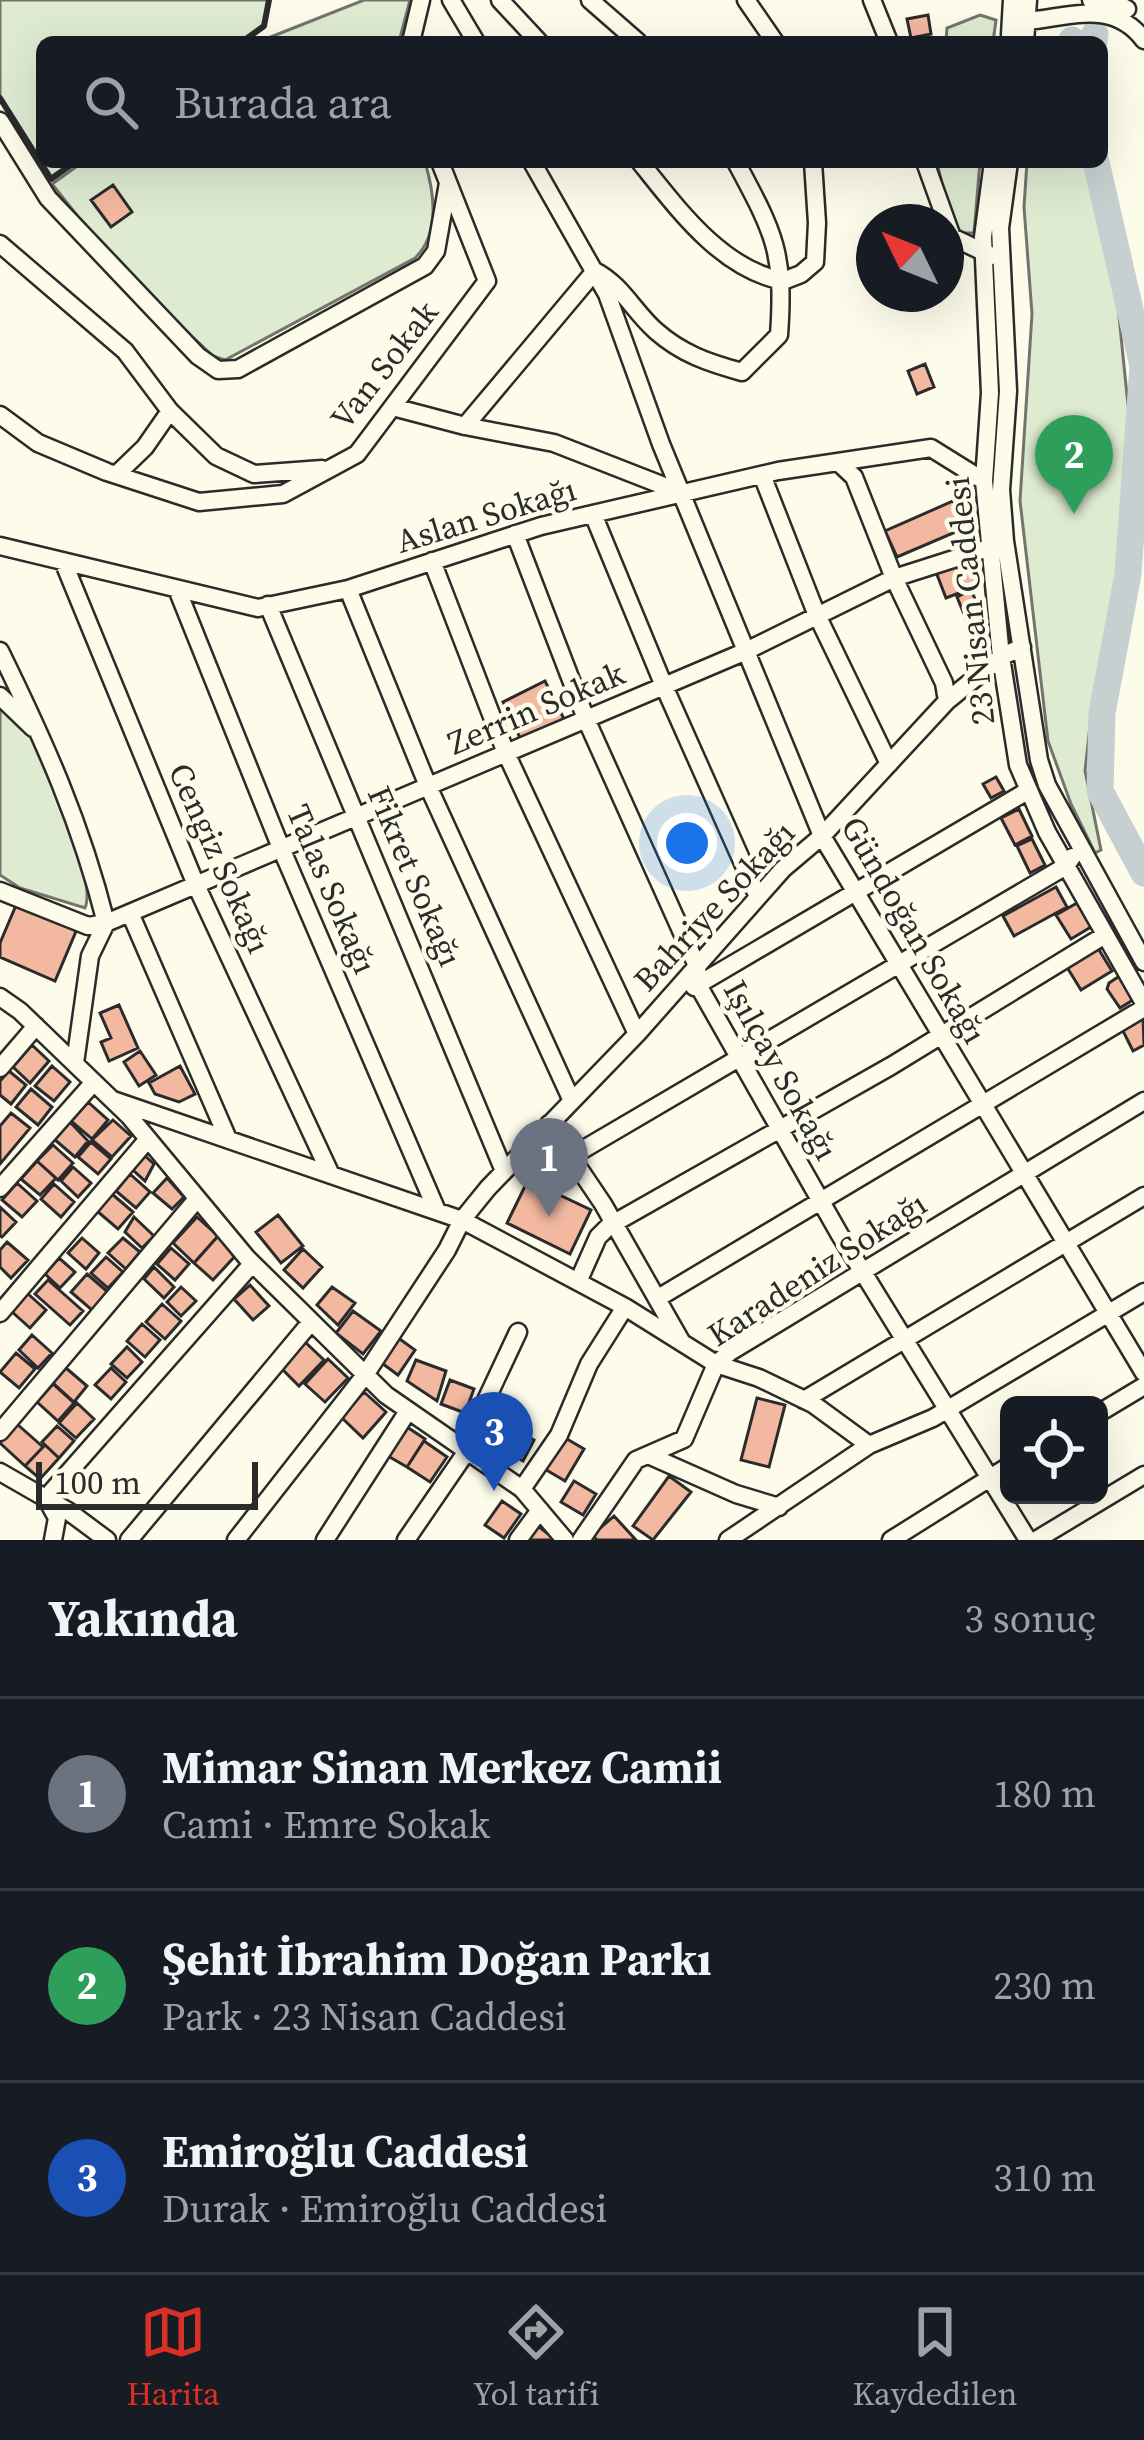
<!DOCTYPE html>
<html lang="tr">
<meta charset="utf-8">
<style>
body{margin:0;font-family:"Source Serif 4",serif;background:#242831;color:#f1f3f6}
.controls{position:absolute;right:36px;bottom:36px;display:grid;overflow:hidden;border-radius:18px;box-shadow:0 12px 48px #0002}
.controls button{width:108px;height:108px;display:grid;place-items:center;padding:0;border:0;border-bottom:3px solid #363941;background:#171b24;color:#f1f3f6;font:60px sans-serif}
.compass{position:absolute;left:856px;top:204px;width:108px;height:108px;border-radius:50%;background:#171b24;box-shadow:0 12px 48px #0002;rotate:313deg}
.scale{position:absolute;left:36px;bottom:30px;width:222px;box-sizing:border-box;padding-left:12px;border:6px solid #2b2b2b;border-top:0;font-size:33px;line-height:42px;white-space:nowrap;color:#2b2b2b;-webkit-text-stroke:9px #fdfbea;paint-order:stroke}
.you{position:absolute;left:687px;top:843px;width:42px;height:42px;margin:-30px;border:9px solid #fff;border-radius:50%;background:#1a73e8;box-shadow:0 0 0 18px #1a73e833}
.badge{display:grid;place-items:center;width:78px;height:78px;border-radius:50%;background:#d93025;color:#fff;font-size:39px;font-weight:700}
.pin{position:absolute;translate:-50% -99px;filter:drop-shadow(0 3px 6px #0008)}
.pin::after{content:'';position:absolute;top:63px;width:42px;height:36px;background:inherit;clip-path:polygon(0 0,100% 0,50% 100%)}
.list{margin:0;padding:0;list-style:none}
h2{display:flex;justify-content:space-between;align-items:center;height:156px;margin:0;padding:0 48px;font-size:51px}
h2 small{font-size:39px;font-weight:400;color:#9ea1a6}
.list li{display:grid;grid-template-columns:78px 1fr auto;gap:36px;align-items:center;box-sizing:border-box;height:192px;padding:0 48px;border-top:3px solid #363941}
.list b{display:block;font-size:45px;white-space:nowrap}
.list p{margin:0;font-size:39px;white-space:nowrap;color:#9ea1a6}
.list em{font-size:39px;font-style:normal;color:#9ea1a6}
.icon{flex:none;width:66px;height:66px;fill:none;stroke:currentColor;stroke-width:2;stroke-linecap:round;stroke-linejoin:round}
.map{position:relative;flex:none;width:1144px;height:1540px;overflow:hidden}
.search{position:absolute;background:#171b24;box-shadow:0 12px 48px #0002;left:36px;right:36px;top:36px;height:132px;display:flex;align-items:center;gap:30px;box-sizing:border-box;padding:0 42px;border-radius:18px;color:#9ea1a6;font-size:45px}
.sheet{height:732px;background:#171b24}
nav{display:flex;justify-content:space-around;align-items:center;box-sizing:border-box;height:168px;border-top:3px solid #363941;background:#171b24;font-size:33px;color:#9ea1a6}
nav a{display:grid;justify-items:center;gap:6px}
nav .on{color:#d93025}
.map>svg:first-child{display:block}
.green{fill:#deebd1;stroke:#74746e;stroke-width:3}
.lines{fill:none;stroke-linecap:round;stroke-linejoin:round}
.river{stroke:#c7d0d0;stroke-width:27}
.building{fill:#f2b8a0;stroke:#2b2b2b;stroke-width:3}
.minor-casing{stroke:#2b2b2b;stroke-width:21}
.minor{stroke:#fdfbea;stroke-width:16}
.wall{stroke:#2b2b2b;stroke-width:6}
.labels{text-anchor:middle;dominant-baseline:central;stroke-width:9;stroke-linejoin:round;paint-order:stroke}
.street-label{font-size:33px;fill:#2b2b2b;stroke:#fdfbea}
</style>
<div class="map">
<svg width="1144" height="1540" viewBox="0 0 1144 1540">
<rect width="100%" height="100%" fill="#fdfbea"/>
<path class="green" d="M 0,0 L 269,0 L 264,26 L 242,42 L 42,42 L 42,162 L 75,162 L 51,179 L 0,98 Z
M 364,0 L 410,0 L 399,42 L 258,42 Z
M 980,15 L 996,20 L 993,42 L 946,42 L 947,28 Z
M 83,162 L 425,162 C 434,192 441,233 415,258 L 225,360 L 213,356 L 120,269 L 52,184 Z
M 937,162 L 980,162 L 974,233 L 960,233 L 950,218 Z
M 1027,162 L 1086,162 L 1115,277 L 1129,415 L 1128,527 L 1111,641 L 1091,717 L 1085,771 L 1101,850 L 1095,853 L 1071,804 L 1048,741 L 1020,501 L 1032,314 L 1024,207 Z
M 0,705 C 11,716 23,727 33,739 C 52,765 97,880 85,908 L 20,888 L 0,875 Z"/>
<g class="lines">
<path class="river" d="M 1072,40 L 1072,42
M 1094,42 L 1095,34
M 1096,162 L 1143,366 L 1128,574 L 1102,713 L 1100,791 L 1144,873"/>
</g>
<path class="building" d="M 928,15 L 931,34 L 911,38 L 907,19 Z
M 113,185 L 132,212 L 111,227 L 91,200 Z
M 925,364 L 934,387 L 917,394 L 908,371 Z
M 953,501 L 965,528 L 897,557 L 885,531 Z
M 975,557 L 985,583 L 946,598 L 936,572 Z
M 971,590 L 981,612 L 966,619 L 957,597 Z
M 545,681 L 564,719 L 521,740 L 503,702 Z
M 996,777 L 1004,791 L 991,798 L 983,784 Z
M 1019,809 L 1032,836 L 1015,845 L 1001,818 Z
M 1032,839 L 1045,865 L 1030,873 L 1017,846 Z
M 1056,887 L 1067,907 L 1014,936 L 1003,916 Z
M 17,903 L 77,929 L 55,981 L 0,957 L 0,943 Z
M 1077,903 L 1091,927 L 1071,939 L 1056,915 Z
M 1096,945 L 1112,971 L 1081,990 L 1065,964 Z
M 1121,975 L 1136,998 L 1120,1008 L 1107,989 L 1109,983 Z
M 119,1005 L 138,1048 L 109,1061 L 101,1042 L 111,1038 L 100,1013 Z
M 1143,1018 L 1144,1045 L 1133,1051 L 1122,1029 Z
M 32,1045 L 49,1061 L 30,1083 L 13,1067 Z
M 140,1051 L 156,1075 L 139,1086 L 124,1062 Z
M 52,1066 L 70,1082 L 54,1101 L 35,1086 Z
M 180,1066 L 195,1094 L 179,1102 L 155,1094 L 149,1083 Z
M 9,1071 L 26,1085 L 11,1104 L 0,1095 L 0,1081 Z
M 31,1089 L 52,1107 L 38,1125 L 16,1107 Z
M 88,1102 L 108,1120 L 92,1139 L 71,1121 Z
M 11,1113 L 30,1128 L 0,1164 L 0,1126 Z
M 113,1120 L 131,1136 L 112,1157 L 92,1140 Z
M 69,1121 L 88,1141 L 75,1157 L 54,1139 Z
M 91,1142 L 111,1159 L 98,1174 L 78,1157 Z
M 53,1145 L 73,1163 L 58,1180 L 37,1161 Z
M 145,1156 L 154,1164 L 145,1181 L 133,1170 Z
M 37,1161 L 56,1178 L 40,1195 L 21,1179 Z
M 73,1167 L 91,1183 L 78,1197 L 61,1181 Z
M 130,1174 L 150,1192 L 136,1208 L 116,1191 Z
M 167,1178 L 184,1197 L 172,1209 L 153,1193 Z
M 528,1180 L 591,1210 L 570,1254 L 507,1223 Z
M 17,1183 L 37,1201 L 22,1217 L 2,1200 Z
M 54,1184 L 74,1202 L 61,1217 L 41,1199 Z
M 112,1194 L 133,1212 L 118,1229 L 97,1211 Z
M 0,1207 L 16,1222 L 2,1237 L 0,1236 Z
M 278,1215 L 303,1246 L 281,1263 L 256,1232 Z
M 134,1217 L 154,1236 L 142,1248 L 125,1232 Z
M 197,1217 L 218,1236 L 194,1263 L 173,1243 Z
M 218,1236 L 237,1254 L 213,1280 L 194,1263 Z
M 82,1238 L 99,1253 L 86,1269 L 68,1253 Z
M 123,1238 L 140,1252 L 126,1269 L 108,1253 Z
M 7,1242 L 28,1260 L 11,1278 L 0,1267 L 0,1250 Z
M 171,1248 L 189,1264 L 175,1280 L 157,1264 Z
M 303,1249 L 322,1267 L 303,1288 L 284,1270 Z
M 106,1257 L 123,1272 L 108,1288 L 91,1273 Z
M 59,1258 L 75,1272 L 60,1288 L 45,1274 Z
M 154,1267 L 174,1287 L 164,1298 L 144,1279 Z
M 87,1274 L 109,1293 L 93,1311 L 71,1292 Z
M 48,1280 L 83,1311 L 70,1325 L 35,1294 Z
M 250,1285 L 269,1306 L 253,1320 L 234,1299 Z
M 181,1287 L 196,1301 L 181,1316 L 167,1302 Z
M 332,1287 L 355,1303 L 338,1325 L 317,1305 Z
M 27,1293 L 46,1310 L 30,1328 L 11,1311 Z
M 162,1304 L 181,1321 L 165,1339 L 146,1322 Z
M 353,1311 L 381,1331 L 363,1354 L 336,1333 Z
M 142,1324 L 160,1340 L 145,1357 L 127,1341 Z
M 32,1335 L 52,1353 L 38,1368 L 19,1350 Z
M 397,1337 L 415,1350 L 398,1375 L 379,1361 Z
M 304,1341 L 324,1360 L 299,1386 L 280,1367 Z
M 127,1347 L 142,1362 L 127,1378 L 111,1364 Z
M 16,1353 L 35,1369 L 19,1388 L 0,1372 Z
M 328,1359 L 348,1378 L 325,1402 L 305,1384 Z
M 416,1360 L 446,1371 L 437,1401 L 407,1381 Z
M 66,1368 L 87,1386 L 74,1402 L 53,1383 Z
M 111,1368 L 126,1382 L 111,1399 L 95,1385 Z
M 450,1380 L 474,1389 L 465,1413 L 441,1404 Z
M 53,1384 L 74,1403 L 58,1421 L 37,1402 Z
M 364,1392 L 386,1412 L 363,1438 L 341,1417 Z
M 757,1398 L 785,1405 L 769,1467 L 741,1460 Z
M 77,1403 L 94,1419 L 76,1438 L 59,1423 Z
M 488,1412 L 511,1424 L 500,1444 L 477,1433 Z
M 17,1424 L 43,1447 L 25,1466 L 0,1443 Z
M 57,1426 L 74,1441 L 59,1458 L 42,1442 Z
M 407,1427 L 425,1439 L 407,1467 L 388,1456 Z
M 518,1431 L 534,1440 L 523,1461 L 507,1452 Z
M 562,1436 L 584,1449 L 565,1481 L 543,1468 Z
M 424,1441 L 447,1457 L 430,1482 L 407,1467 Z
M 45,1445 L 59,1458 L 40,1479 L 25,1466 Z
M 669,1476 L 691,1492 L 653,1540 L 633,1526 Z
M 574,1481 L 596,1494 L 583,1515 L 561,1502 Z
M 502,1501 L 521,1514 L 504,1538 L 485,1525 Z
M 614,1516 L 636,1540 L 597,1540 L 592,1535 Z
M 538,1526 L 556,1540 L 528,1540 Z"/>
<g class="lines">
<defs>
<path id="minor" d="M 451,0 L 476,42
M 500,0 L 539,42
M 590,0 L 638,42
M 746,0 L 775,42
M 872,0 L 889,42
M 1091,0 L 1112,1 L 1127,9
M 1010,35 L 1012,0
M 1009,41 L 1016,26 L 1027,21 C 1074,16 1113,0 1144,40
M 411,42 L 421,0
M 1025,42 L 1028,0
M 0,121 L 48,198 L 198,356 L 218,370 L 238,369 L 425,266 L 436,251 L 448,183
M 532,162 L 607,294 L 661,444 L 822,836 L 1144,1373
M 640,162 C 678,209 721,269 783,281
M 925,162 L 952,237 L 992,256
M 993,162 L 983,237 L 990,393 L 984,481 L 1001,657 L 1018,765 L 1047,832 L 1144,1003
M 1009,162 L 1000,228 L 1008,391 L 1001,490 L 1005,541 L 1039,760 L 1047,785 L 1144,962
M 0,244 L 125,351 L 170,411 L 216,456 L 254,474 L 322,469
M 783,281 L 801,274 L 815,262 L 817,223 L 813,162
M 393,407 L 465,426 L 554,443 L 682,493
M 0,415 L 38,443 L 107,472 L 199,502 L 283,494 L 357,454 L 487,281 L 440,162
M 465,426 L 595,271 C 622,285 634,312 656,331 C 682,354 709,363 742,372 L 779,335 C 785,252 774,233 736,162
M 838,462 L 854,477 L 894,578 L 944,683 L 947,701
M 116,475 L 145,447 L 170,411
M 762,475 L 816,613 L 889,764
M 593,514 L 664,686 L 758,897
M 515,534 L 586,719 L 697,966 L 698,985 L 840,1235 L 1028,1540
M 0,546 L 258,608 L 348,589 L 541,526 L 778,471 L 931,448 L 984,481
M 63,561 L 196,885 L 331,1175
M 432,561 L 506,753 L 637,1034
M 177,589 L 281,848 L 437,1211
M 348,589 L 428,786 L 572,1101
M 268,605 L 504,1171
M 0,651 C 45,743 81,823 106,923
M 0,696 L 33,728
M 0,891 L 88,926 L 106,923 L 744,652 L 894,578 L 988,548
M 130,913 L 228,1139
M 694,987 L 1029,790
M 0,997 L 20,1011 L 129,1116 L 247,1258 L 386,1395 L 522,1489 L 565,1540
M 75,1063 L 90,956 L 106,923
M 0,1068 L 36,1026
M 113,1100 L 462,1220 L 625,1307 L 716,1364 L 759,1378 L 813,1404 L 869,1445
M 549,1124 L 603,1204 L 681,1341
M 572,1156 L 1066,866 L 1072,857
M 0,1188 L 94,1082
M 578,1282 L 598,1237 L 609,1226 L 891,1066 L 1105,935
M 658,1298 L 1144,1008
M 0,1313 L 148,1139
M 804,1400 L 1144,1196
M 1099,1413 L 1144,1386
M 0,1432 L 197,1199
M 648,1455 L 736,1494 L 779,1507
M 0,1472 L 68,1511 L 107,1540
M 522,1489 L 559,1435 L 589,1364 L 625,1307
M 53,1540 L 57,1518 L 46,1498 L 252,1264
M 129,1540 L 311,1322
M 236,1540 L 365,1375 L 447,1250 L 462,1220 L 488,1188 L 637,1034 L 783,869 L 822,836 L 947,701 L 1001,657 L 1022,647
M 325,1540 L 408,1411
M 406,1540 L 467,1451 L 474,1426 L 518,1332
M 518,1540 L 540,1510
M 581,1540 L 636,1460 L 684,1439 L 716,1364 L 730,1352 L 1144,1101
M 728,1540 L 869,1445 L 933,1418 L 1144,1292
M 891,1540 L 1009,1466
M 1036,1540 L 1144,1475"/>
</defs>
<use href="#minor" class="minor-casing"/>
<use href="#minor" class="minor"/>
<path class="wall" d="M 242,42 L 264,26 L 269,0
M 0,98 L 51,179 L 75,162"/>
</g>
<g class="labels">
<g class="street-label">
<text transform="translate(384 365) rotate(-52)">Van Sokak</text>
<text transform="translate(486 515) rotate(-17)">Aslan Sokağı</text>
<text transform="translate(970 601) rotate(-96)">23 Nisan Caddesi</text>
<text transform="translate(536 708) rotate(-23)">Zerrin Sokak</text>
<text transform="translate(220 858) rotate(66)">Cengiz Sokağı</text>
<text transform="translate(415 876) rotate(67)">Fikret Sokağı</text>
<text transform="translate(332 889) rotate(67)">Talas Sokağı</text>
<text transform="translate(714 906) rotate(-47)">Bahriye Sokağı</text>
<text transform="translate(914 930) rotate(60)">Gündoğan Sokağı</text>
<text transform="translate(781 1070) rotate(61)">Işılçay Sokağı</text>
<text transform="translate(817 1269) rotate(-33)">Karadeniz Sokağı</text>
</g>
</g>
</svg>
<div class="controls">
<button><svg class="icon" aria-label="locate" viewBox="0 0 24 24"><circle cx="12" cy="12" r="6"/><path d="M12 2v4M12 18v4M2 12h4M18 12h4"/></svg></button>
</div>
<svg class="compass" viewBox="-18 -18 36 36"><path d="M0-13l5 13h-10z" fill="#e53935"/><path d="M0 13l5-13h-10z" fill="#9ea1a6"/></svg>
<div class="scale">100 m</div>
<div class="you"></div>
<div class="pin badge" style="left:549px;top:1217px;background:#6b7280">1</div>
<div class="pin badge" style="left:1074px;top:514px;background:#2e9e5b">2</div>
<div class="pin badge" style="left:494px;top:1491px;background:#1a4fb4">3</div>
<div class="search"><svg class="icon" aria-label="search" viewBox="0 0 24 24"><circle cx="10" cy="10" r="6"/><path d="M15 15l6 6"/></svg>Burada ara</div>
</div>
<section class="sheet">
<h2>Yakında<small>3 sonuç</small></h2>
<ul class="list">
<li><span class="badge" style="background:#6b7280">1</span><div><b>Mimar Sinan Merkez Camii</b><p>Cami · Emre Sokak</p></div><em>180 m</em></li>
<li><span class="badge" style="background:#2e9e5b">2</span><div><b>Şehit İbrahim Doğan Parkı</b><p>Park · 23 Nisan Caddesi</p></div><em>230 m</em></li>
<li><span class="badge" style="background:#1a4fb4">3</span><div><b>Emiroğlu Caddesi</b><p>Durak · Emiroğlu Caddesi</p></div><em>310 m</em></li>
</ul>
</section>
<nav>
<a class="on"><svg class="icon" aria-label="map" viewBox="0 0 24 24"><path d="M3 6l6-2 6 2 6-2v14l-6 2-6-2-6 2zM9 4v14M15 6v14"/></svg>Harita</a>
<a><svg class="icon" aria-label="directions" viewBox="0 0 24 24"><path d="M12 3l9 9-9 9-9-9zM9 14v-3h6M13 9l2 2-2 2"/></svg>Yol tarifi</a>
<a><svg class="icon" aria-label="saved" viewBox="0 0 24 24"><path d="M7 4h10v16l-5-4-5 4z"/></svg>Kaydedilen</a>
</nav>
